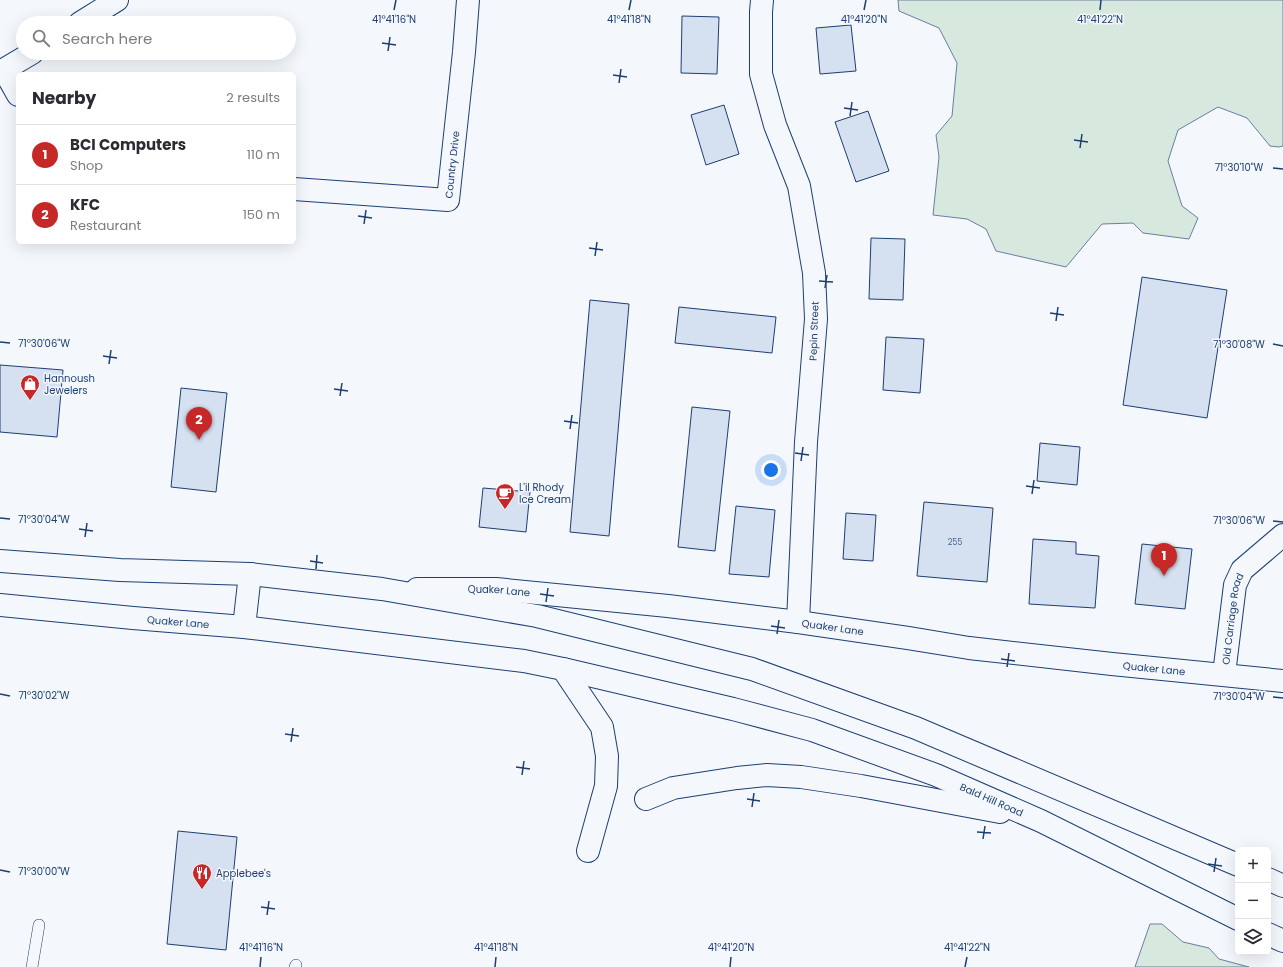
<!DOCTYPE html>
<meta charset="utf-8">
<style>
body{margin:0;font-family:Poppins,sans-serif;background:#f2f2f3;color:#2b2b33}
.controls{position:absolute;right:12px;bottom:12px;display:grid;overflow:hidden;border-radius:6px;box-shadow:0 4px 16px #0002}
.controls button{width:36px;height:36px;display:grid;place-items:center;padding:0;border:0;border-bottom:1px solid #e1e1e2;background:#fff;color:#2b2b33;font:20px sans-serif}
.you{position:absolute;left:771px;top:470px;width:14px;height:14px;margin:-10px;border:3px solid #fff;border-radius:50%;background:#1a73e8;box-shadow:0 0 0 6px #1a73e833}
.badge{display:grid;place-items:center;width:26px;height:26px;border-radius:50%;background:#c62828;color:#fff;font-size:13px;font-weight:700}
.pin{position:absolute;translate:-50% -33px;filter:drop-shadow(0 1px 2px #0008)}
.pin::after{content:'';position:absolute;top:21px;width:14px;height:12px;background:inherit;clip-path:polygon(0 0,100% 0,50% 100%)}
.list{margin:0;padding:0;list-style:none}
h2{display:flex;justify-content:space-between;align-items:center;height:52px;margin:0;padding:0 16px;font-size:17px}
h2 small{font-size:13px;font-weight:400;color:#7c7c81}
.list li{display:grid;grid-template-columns:26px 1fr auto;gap:12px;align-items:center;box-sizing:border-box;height:60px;padding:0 16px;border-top:1px solid #e1e1e2}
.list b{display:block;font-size:15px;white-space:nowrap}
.list p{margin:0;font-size:13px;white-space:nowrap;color:#7c7c81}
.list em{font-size:13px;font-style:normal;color:#7c7c81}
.icon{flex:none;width:22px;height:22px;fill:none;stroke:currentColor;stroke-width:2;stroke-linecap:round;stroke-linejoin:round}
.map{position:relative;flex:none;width:1283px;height:967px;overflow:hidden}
.search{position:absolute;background:#fff;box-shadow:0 4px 16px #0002;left:16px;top:16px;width:280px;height:44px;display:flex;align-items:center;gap:10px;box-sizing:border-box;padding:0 14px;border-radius:22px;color:#7c7c81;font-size:15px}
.panel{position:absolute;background:#fff;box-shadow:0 4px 16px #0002;left:16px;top:72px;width:280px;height:172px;border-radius:6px}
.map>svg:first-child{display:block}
.green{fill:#d7e8df;stroke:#687fa3}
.building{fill:#d5e0f0;stroke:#1d3f73}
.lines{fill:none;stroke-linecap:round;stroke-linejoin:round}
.lane-casing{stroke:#1d3f73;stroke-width:12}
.street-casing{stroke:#1d3f73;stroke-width:24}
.primary-casing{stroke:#1d3f73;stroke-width:24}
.lane{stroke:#f4f7fb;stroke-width:11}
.street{stroke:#f4f7fb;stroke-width:22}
.primary{stroke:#f4f7fb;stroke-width:22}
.ticks{fill:none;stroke:#1d3f73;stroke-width:1.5}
.labels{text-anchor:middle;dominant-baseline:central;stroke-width:3;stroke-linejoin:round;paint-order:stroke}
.number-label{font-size:8px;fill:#4b6792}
.street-label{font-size:10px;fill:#1d3f73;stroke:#f4f7fb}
.poi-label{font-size:10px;fill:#1d3f73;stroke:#f4f7fb;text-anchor:start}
.ticks-label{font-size:10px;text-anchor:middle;fill:#1d3f73;stroke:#f4f7fb;stroke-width:3;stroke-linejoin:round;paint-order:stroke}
</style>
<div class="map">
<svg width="1283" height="967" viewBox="0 0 1283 967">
<rect width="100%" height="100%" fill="#f4f7fb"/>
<path class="green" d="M 898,0 L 1283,0 L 1283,146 L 1279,147 L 1270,146 L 1247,118 L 1218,107 L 1178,130 L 1168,161 L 1182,206 L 1198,218 L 1189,239 L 1143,233 L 1133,223 L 1102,224 L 1066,267 L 996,251 L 986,229 L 967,219 L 933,215 L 939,157 L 936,135 L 952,116 L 957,63 L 939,28 L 899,11 Z
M 1150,924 L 1162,924 L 1183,942 L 1209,948 L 1219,959 L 1249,967 L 1135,967 Z"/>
<path class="building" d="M 682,16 L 719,17 L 717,74 L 681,73 Z
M 851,25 L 856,71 L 820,74 L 816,28 Z
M 724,105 L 739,154 L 706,165 L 691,115 Z
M 868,111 L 889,171 L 856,182 L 835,122 Z
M 871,238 L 905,239 L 903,300 L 869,299 Z
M 1142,277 L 1227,290 L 1207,418 L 1123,405 Z
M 590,300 L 629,304 L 609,536 L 570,532 Z
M 679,307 L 776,317 L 772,353 L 675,343 Z
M 886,337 L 924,339 L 920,393 L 883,390 Z
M 0,365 L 63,370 L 57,437 L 0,432 Z
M 181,388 L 227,393 L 216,492 L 171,487 Z
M 692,407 L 730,411 L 715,551 L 678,547 Z
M 1040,443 L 1080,447 L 1077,485 L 1037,481 Z
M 483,488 L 530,492 L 526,532 L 479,527 Z
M 924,502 L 993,508 L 987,582 L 917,576 Z
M 736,506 L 775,510 L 769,577 L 729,574 Z
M 846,513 L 876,515 L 873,561 L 843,559 Z
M 1033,539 L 1076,542 L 1076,554 L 1099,556 L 1095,608 L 1029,604 Z
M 1142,544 L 1192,549 L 1185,609 L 1135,604 Z
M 178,831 L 237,837 L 226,950 L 167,944 Z"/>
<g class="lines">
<defs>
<path id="lane" d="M 32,967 L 39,925
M 295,967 L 296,965"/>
<g id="street">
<path d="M 762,0 L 761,12 L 761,74 L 775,125 L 799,186 L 814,273 L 816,319 L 806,442 L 798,622"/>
<path d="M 80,23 L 117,0"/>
<path d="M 4,70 L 18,95"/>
<path d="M 0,72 L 32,53"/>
<path id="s1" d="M 294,189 L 448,200 L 464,52 L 468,0"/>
<path id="s2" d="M 417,589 L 496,589 L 668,606 L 798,622 L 908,638 L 969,648 L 1112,664 L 1283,681"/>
<path id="s3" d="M 1224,674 L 1235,585 L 1242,570 L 1283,535"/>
</g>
<g id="primary">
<path d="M 0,561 L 120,570 L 250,574 L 382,589 L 537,616 L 752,669 L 916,728 L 1238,865"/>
<path id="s4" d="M 0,605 L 133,618 L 244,627 L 524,661 L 563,669 L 733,709 L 812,730 L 936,775 L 1041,821 L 1238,919"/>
<path d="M 244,627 L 250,574"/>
<path d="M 563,669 L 602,727 L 607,756 L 606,786 L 588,851"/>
<path d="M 646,799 L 673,788 L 737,778 L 767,775 L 801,777 L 861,786 L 1000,812"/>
<path d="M 1268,879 L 1283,886"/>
<path d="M 1268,934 L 1283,941"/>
</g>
</defs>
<use href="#lane" class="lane-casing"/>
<use href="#street" class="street-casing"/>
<use href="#primary" class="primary-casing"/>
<use href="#lane" class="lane"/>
<use href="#street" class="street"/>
<use href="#primary" class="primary"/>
</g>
<path class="ticks" d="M 394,10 L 396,0M 629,10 L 631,0M 864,10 L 866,0M 1100,10 L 1101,0M 382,43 L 396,45M 388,51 L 390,37M 613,75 L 627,77M 619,83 L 621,69M 844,108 L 858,110M 850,116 L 852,102M 1074,140 L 1088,142M 1080,148 L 1082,134M 1273,168 L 1283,169M 358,216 L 372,218M 364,224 L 366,210M 589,248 L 603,250M 595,256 L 597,242M 819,281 L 833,282M 825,288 L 827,275M 1050,313 L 1064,315M 1056,321 L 1058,307M 0,342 L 10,343M 1273,344 L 1283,346M 103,356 L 117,358M 109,364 L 111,350M 334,389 L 348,391M 340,396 L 342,383M 564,421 L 578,423M 570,429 L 572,415M 795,453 L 809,455M 801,461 L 803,447M 1026,486 L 1040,488M 1032,494 L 1034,480M 0,518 L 10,519M 1273,521 L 1283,522M 79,529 L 93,531M 85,537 L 87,523M 310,561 L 323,563M 316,569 L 317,555M 540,594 L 554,596M 546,602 L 548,588M 771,626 L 785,628M 777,634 L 779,620M 1001,659 L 1015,661M 1007,667 L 1009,653M 0,694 L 10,696M 1273,697 L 1283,698M 285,734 L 299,736M 291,742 L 293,728M 516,767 L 530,769M 522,775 L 524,761M 747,799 L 760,801M 752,807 L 754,793M 977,832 L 991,833M 983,839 L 985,826M 1208,864 L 1222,866M 0,870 L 10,872M 1214,872 L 1216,858M 261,907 L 275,909M 267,915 L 269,901M 260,967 L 261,957M 495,967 L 496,957M 730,967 L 731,957M 965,967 L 967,957"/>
<defs>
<symbol id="shop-pin" viewBox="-11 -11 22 30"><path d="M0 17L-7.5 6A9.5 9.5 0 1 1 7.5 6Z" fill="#c62828" stroke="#f4f7fb"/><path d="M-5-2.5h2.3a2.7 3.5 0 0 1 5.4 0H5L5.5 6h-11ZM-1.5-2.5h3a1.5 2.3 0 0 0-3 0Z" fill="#fff"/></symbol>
<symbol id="cafe-pin" viewBox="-11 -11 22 30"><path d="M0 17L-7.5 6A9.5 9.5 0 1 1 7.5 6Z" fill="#c62828" stroke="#f4f7fb"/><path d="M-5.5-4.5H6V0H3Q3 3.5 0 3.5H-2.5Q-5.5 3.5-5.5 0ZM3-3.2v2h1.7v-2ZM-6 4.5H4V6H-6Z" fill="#fff"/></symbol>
<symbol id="restaurant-pin" viewBox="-11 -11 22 30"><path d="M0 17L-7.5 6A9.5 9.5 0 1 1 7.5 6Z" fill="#c62828" stroke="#f4f7fb"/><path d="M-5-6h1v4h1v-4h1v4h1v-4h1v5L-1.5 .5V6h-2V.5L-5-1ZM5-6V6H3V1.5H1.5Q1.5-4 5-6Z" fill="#fff"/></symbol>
</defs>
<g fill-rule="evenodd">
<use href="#shop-pin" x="19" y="373" width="22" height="30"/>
<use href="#cafe-pin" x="494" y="482" width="22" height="30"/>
<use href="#restaurant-pin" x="191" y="862" width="22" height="30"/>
</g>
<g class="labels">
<g class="number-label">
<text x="955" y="542">255</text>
</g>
<g class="street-label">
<text stroke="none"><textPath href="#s1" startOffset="190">Country Drive</textPath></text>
<text transform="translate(814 331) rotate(-88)">Pepin Street</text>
<text stroke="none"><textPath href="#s2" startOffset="82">Quaker Lane</textPath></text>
<text stroke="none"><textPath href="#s3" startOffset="56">Old Carriage Road</textPath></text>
<text stroke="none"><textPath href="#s4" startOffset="179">Quaker Lane</textPath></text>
<text stroke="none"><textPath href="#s2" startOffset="418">Quaker Lane</textPath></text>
<text stroke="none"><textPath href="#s2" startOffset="742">Quaker Lane</textPath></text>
<text stroke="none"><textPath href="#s4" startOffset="1016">Bald Hill Road</textPath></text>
</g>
<g class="poi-label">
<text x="44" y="378">Hannoush<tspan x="44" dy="12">Jewelers</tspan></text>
<text x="519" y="487">L'il Rhody<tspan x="519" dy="12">Ice Cream</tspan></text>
<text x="216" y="873">Applebee's</text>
</g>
</g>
<g class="ticks-label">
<text x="394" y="23">41°41'16"N</text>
<text x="629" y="23">41°41'18"N</text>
<text x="864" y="23">41°41'20"N</text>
<text x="1100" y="23">41°41'22"N</text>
<text x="1239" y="171">71°30'10"W</text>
<text x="44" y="347">71°30'06"W</text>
<text x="1239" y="348">71°30'08"W</text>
<text x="44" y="523">71°30'04"W</text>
<text x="1239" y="524">71°30'06"W</text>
<text x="44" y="699">71°30'02"W</text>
<text x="1239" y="700">71°30'04"W</text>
<text x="44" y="875">71°30'00"W</text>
<text x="261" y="951">41°41'16"N</text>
<text x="496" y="951">41°41'18"N</text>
<text x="731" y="951">41°41'20"N</text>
<text x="967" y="951">41°41'22"N</text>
</g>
</svg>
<div class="controls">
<button>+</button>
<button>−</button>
<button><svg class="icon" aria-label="layers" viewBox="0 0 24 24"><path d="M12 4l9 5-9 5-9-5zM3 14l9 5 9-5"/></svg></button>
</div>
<div class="you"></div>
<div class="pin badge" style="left:1164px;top:576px">1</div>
<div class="pin badge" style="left:199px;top:440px">2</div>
<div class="search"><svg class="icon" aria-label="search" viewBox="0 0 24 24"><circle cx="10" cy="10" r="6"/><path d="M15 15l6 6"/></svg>Search here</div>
<section class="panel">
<h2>Nearby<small>2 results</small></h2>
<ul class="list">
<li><span class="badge">1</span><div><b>BCI Computers</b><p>Shop</p></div><em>110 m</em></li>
<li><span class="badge">2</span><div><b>KFC</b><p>Restaurant</p></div><em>150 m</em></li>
</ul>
</section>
</div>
